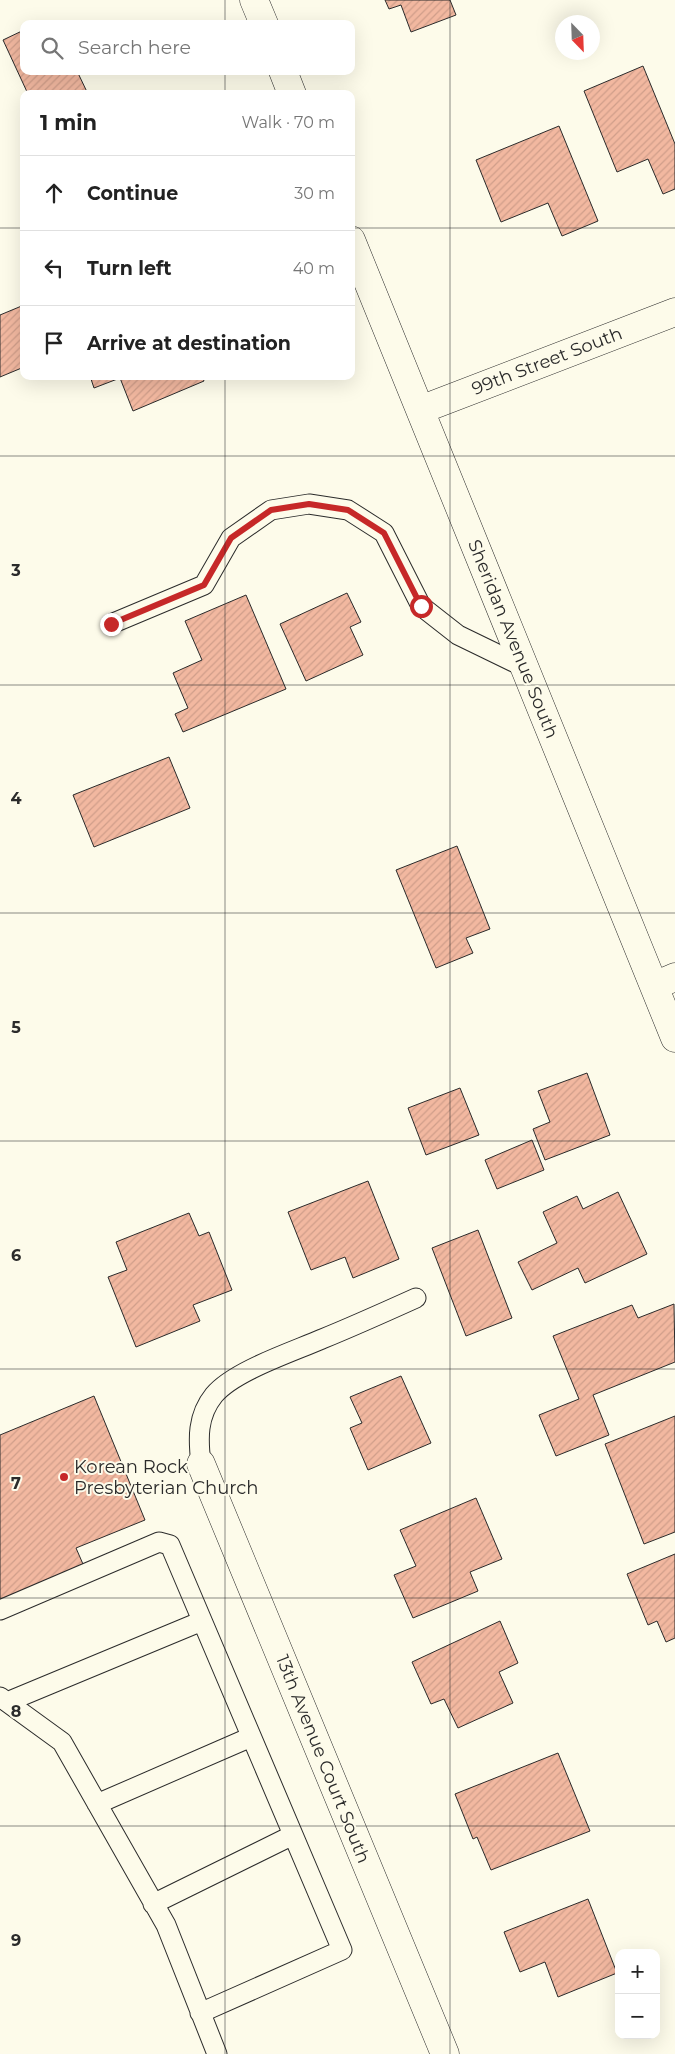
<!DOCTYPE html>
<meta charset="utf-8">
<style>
body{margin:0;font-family:Montserrat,sans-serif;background:#f6f6f6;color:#222}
.controls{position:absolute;right:15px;bottom:15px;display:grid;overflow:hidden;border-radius:10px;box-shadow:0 5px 20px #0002}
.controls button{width:45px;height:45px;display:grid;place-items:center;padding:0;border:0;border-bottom:1px solid #e0e0e0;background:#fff;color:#222;font:25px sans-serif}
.compass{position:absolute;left:555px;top:15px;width:45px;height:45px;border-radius:50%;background:#fff;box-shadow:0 5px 20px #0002;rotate:157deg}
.stop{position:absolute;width:15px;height:15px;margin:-11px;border:4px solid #c62828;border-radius:50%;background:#fff}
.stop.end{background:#c62828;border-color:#fff;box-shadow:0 1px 5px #0008}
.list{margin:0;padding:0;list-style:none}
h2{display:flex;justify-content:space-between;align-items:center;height:65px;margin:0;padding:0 20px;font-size:21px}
h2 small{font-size:16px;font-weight:400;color:#767676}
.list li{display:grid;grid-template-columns:32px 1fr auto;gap:15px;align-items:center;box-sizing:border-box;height:75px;padding:0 20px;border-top:1px solid #e0e0e0}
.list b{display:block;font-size:19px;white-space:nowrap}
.list em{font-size:16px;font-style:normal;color:#767676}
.icon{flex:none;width:28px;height:28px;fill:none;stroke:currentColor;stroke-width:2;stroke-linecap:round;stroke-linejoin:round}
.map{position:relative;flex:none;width:675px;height:2054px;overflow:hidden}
.search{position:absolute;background:#fff;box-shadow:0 5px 20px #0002;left:20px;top:20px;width:335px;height:55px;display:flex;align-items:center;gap:12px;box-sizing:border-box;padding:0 18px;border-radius:10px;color:#767676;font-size:19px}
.panel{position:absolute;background:#fff;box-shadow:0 5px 20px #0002;left:20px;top:90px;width:335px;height:290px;border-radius:10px}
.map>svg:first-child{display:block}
.building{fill:url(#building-hatch);stroke:#2b2b2b}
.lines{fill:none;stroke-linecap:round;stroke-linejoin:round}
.service-casing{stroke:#2b2b2b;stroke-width:21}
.minor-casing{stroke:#2b2b2b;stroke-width:29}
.service{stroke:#fdfbea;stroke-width:19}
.minor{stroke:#fdfbea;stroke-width:28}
.route{stroke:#c62828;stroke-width:6}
.grid{fill:none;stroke:#2b2b2b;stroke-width:1;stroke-opacity:0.55}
.poi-dot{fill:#c62828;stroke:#fdfbea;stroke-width:2}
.labels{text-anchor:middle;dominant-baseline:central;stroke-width:4;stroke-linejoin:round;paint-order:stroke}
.street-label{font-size:18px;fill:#2b2b2b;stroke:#fdfbea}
.poi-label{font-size:18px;fill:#2b2b2b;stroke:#fdfbea;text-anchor:start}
.grid-label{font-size:16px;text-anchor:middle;font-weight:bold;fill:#2b2b2b;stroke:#fdfbea;stroke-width:4;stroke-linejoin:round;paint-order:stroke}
</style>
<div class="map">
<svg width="675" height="2054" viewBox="0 0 675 2054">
<defs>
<pattern id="building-hatch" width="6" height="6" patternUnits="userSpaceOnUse" patternTransform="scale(1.25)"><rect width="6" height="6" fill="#f2b8a0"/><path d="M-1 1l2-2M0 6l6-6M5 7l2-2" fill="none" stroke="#d09e8a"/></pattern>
</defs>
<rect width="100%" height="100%" fill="#fdfbea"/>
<path class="building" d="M 385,0 L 450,0 L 456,15 L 411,32 L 401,5 L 389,9 Z
M 24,30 L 24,71 L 77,71 L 88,94 L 28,94 L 3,40 Z
M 643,66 L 675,144 L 675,189 L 663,194 L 648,159 L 617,172 L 584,91 Z
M 559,126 L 598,221 L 562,236 L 548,203 L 501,222 L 476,160 Z
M 24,305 L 24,367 L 0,377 L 0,315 Z
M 90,376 L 202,376 L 204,381 L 133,411 L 120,378 L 94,388 Z
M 347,593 L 361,622 L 350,627 L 363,655 L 306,681 L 280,624 Z
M 246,595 L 286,689 L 183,732 L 175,714 L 188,708 L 173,673 L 202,660 L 185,621 Z
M 169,757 L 190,808 L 94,847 L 73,795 Z
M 457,846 L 490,929 L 466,938 L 473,953 L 436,968 L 396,870 Z
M 587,1073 L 610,1135 L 545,1160 L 533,1129 L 550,1122 L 538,1091 Z
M 460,1088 L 479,1135 L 426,1155 L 408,1108 Z
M 532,1140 L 544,1170 L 497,1189 L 485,1160 Z
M 368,1181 L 399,1259 L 353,1278 L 345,1257 L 311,1270 L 288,1212 Z
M 618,1192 L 647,1254 L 585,1283 L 578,1268 L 532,1290 L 518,1262 L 557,1243 L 543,1212 L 577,1196 L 583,1209 Z
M 189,1213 L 199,1236 L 209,1232 L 232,1290 L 193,1305 L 200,1321 L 136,1347 L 108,1277 L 127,1270 L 116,1242 Z
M 478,1230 L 512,1318 L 466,1336 L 432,1248 Z
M 674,1304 L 675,1362 L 593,1395 L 609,1435 L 556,1456 L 539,1415 L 579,1399 L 553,1336 L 632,1305 L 638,1318 Z
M 401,1376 L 431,1443 L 368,1470 L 350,1428 L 362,1423 L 350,1397 Z
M 94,1396 L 145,1520 L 76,1548 L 86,1571 L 0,1606 L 0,1435 Z
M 675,1416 L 675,1532 L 644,1544 L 605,1444 Z
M 476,1498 L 502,1559 L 470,1572 L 478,1591 L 413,1618 L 394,1575 L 416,1566 L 400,1530 Z
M 675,1554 L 675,1638 L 666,1642 L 657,1621 L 648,1625 L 627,1574 Z
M 500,1621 L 518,1663 L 499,1672 L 513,1703 L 458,1728 L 444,1699 L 431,1704 L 412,1662 Z
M 558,1753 L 590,1831 L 491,1870 L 477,1837 L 473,1839 L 455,1794 Z
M 588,1899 L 617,1973 L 558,1997 L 545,1962 L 520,1972 L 504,1932 Z"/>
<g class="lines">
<defs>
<path id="service" d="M 111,624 L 204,585 L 231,538 L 271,510 L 309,504 L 348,510 L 384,533 L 421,606 L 458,635 L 524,667
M 201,1464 C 198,1439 197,1416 214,1395 C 234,1371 292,1352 322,1339 C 354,1326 385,1312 416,1298
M 0,1610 L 159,1542 L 170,1545 L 342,1950 L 200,2013
M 0,1697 L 62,1742 L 166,1925 L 217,2054
M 7,1702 L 202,1621
M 97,1804 L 251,1737
M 153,1904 L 293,1835"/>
<path id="minor" d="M 254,0 L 264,24
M 283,71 L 292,94
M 351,240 L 675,1038
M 420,410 L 675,312
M 654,986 L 675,977
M 201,1464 L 445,2054"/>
</defs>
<use href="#service" class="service-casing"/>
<use href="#minor" class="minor-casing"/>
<use href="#service" class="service"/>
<use href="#minor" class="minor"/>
</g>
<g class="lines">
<path class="route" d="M 111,624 L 204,585 L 231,538 L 271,510 L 309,504 L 348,510 L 384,533 L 421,606"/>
</g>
<path class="grid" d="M 225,0 L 225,24M 450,0 L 450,2054M 225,71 L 225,94M 0,228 L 24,228M 351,228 L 675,228M 225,376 L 225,2054M 0,456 L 675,456M 0,685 L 675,685M 0,913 L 675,913M 0,1141 L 675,1141M 0,1369 L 675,1369M 0,1598 L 675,1598M 0,1826 L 675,1826"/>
<circle class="poi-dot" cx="64" cy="1477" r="5"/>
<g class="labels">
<g class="street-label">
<text transform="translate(547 361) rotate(-21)">99th Street South</text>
<text transform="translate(513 639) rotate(68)">Sheridan Avenue South</text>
<text transform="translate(323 1759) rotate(68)">13th Avenue Court South</text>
</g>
<g class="poi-label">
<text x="74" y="1467">Korean Rock<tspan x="74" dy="21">Presbyterian Church</tspan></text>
</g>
</g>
<g class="grid-label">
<text x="16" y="576">3</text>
<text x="16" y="804">4</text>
<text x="16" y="1033">5</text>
<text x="16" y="1261">6</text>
<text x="16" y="1489">7</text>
<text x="16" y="1717">8</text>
<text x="16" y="1946">9</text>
</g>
</svg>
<div class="controls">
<button>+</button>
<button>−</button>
</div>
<svg class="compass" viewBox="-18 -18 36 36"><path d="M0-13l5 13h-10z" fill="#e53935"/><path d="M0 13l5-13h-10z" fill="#767676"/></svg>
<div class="stop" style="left:421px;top:606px"></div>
<div class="stop end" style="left:111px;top:624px"></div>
<div class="search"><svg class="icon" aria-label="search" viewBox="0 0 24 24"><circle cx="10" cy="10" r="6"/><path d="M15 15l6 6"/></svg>Search here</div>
<section class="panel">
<h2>1 min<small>Walk · 70 m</small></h2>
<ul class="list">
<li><svg class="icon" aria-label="ahead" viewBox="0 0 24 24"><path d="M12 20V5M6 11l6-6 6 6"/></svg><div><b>Continue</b></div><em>30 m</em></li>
<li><svg class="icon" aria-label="left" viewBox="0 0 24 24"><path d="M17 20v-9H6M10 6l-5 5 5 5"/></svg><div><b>Turn left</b></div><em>40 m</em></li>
<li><svg class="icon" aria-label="arrive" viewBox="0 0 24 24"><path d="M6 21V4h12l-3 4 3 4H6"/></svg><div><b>Arrive at destination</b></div></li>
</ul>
</section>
</div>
